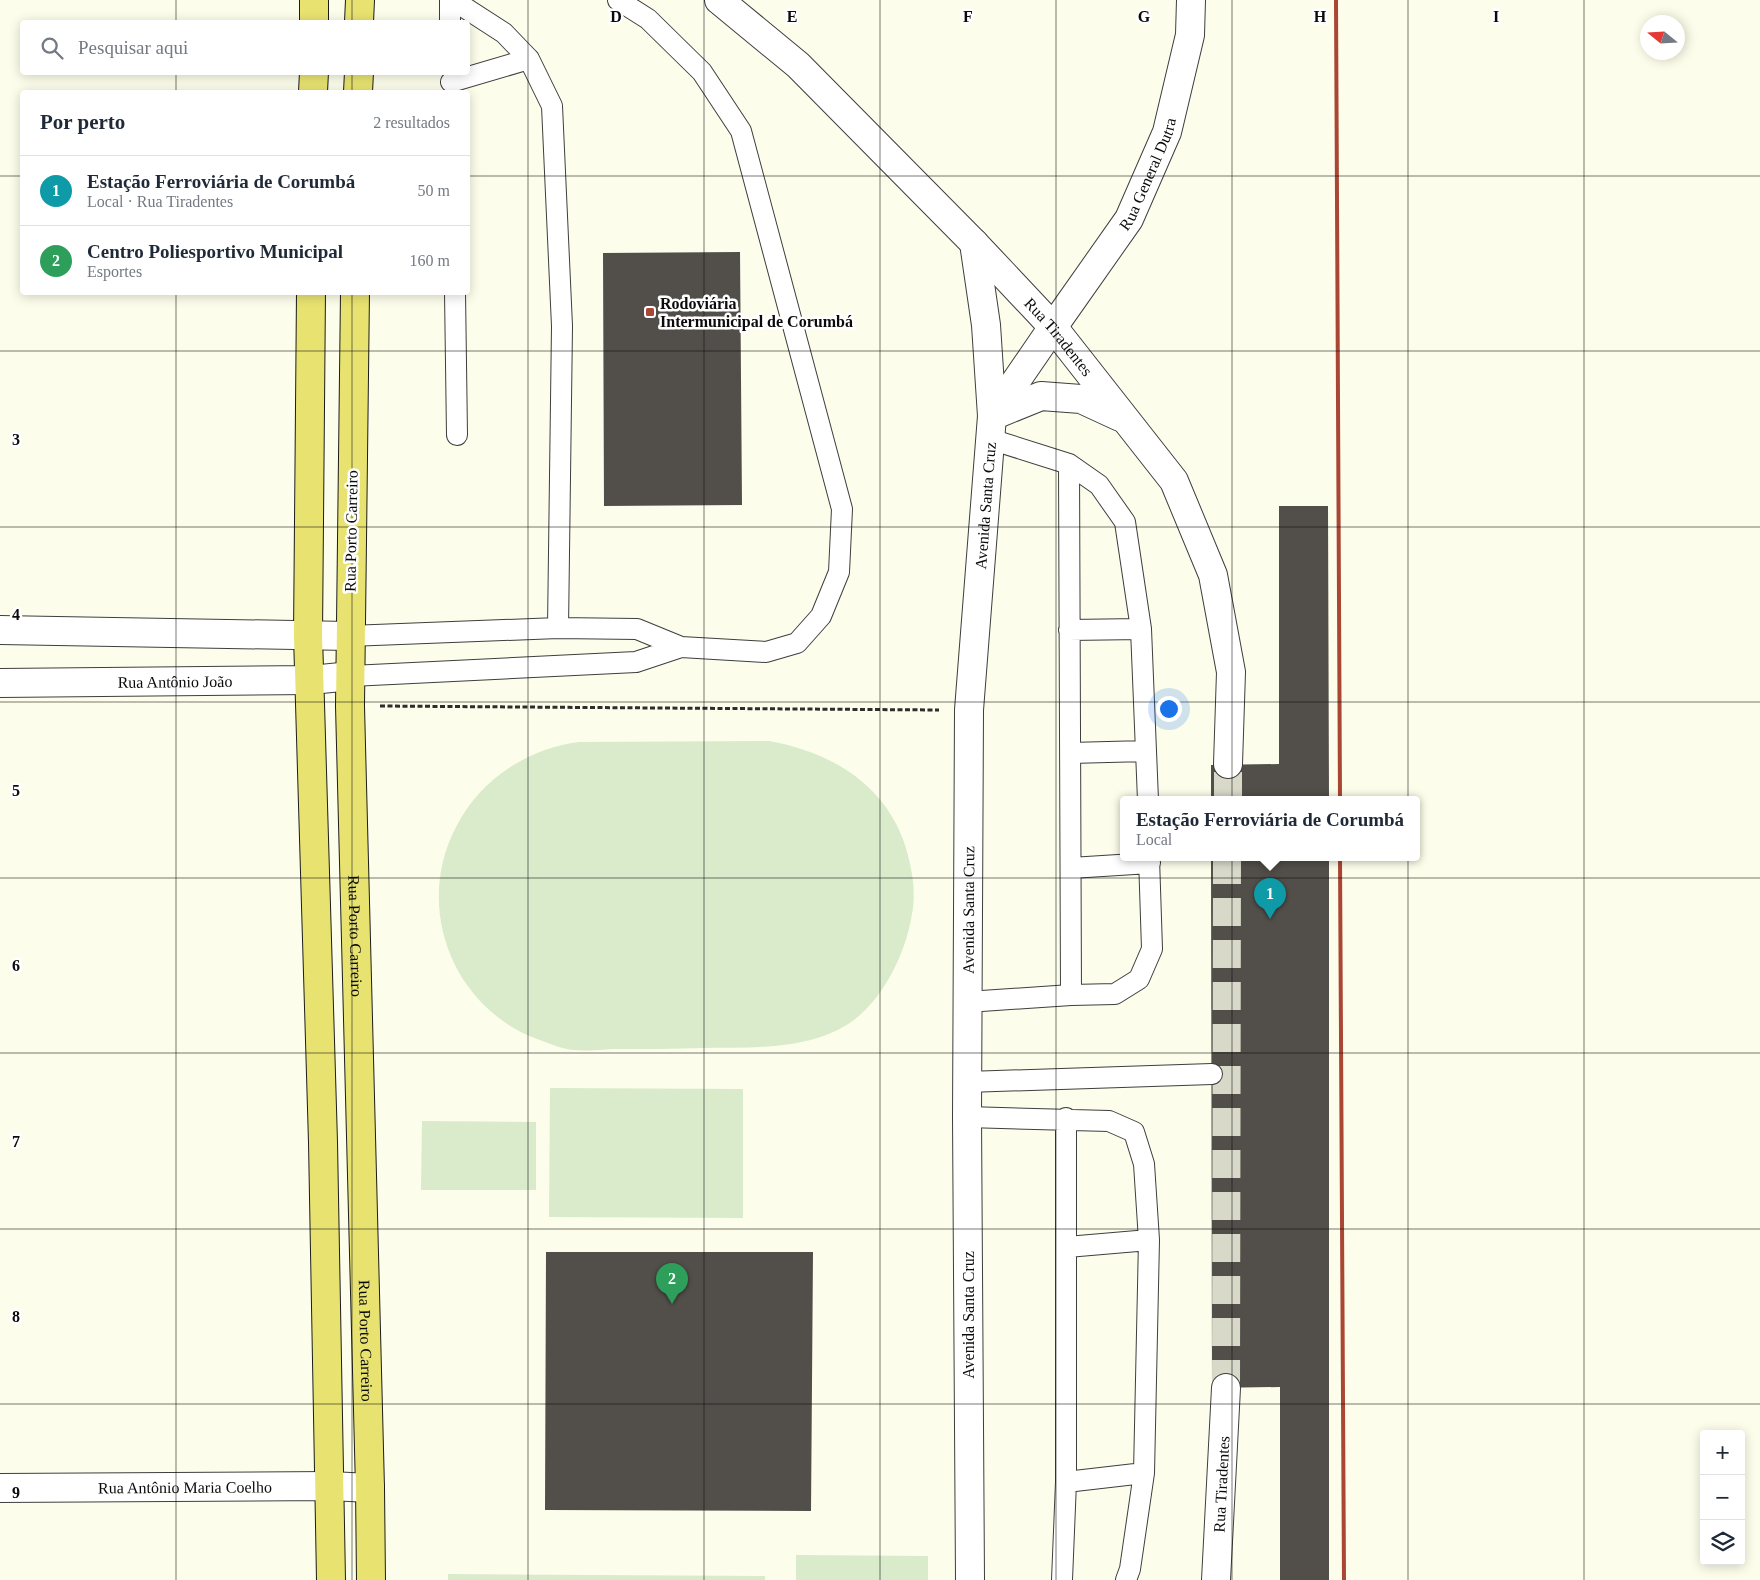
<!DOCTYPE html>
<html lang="pt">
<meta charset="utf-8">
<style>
body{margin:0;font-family:"Times New Roman",serif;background:#f6f6f7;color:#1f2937}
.controls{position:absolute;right:15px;bottom:15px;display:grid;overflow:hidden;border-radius:5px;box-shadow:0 2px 12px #0003}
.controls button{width:45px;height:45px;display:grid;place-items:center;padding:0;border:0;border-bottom:1px solid #e0e1e3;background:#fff;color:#1f2937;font:25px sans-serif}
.compass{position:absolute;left:1640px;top:15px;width:45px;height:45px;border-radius:50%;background:#fff;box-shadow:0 2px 12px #0003;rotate:288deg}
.you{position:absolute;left:1168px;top:708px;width:18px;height:18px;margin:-12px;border:4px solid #fff;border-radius:50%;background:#1a73e8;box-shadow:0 0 0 8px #1a73e833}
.badge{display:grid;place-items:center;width:32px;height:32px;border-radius:50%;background:#aa4634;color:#fff;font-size:16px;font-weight:700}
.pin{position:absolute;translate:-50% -41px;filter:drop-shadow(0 1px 2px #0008)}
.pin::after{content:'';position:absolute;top:26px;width:18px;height:15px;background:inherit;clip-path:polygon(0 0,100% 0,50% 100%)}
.popup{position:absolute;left:1120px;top:796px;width:300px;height:65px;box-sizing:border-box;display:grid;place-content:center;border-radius:5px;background:#fff;filter:drop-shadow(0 1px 4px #0005);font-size:16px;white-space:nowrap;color:#747a83}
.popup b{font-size:19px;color:#1f2937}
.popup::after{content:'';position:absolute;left:50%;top:100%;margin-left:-10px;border:10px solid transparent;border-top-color:#fff}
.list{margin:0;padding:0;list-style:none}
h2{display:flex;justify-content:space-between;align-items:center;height:65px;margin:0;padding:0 20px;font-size:21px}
h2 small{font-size:16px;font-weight:400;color:#747a83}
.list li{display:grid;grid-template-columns:32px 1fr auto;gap:15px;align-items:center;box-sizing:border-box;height:70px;padding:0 20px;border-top:1px solid #e0e1e3}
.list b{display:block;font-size:19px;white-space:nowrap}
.list p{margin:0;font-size:16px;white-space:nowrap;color:#747a83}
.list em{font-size:16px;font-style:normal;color:#747a83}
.icon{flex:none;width:28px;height:28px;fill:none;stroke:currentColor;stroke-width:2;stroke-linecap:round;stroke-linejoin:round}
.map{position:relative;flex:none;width:1760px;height:1580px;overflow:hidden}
.search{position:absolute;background:#fff;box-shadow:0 2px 12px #0003;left:20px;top:20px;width:450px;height:55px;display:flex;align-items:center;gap:12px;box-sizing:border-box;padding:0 18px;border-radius:5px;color:#747a83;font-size:19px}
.panel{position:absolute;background:#fff;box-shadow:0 2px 12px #0003;left:20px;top:90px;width:450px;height:205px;border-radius:5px}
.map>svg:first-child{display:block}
.pitch{fill:#d9ebca}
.building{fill:#524e49}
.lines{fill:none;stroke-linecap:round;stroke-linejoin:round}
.tertiary-tunnel{stroke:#d9d9c9;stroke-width:28;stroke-dasharray:28 14;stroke-linecap:butt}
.service-casing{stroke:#3e3e3e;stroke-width:22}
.minor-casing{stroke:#3e3e3e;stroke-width:30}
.tertiary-casing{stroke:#3e3e3e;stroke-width:30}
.primary-casing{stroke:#1c1c1c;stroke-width:30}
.path{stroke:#2d2d2d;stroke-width:3;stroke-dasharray:5 2.5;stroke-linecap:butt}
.service{stroke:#fff;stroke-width:20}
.minor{stroke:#fff;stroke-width:28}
.tertiary{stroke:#fff;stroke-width:28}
.primary{stroke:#e8e370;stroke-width:28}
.rail{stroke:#aa4634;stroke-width:4}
.grid{fill:none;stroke:#0b0b0b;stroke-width:1;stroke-opacity:0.55}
.poi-dot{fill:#aa4634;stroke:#fff;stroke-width:2}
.labels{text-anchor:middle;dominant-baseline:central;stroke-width:5;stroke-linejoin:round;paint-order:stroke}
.street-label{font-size:16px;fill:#0b0b0b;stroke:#fff}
.poi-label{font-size:16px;font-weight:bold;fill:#0b0b0b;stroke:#fff;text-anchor:start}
.grid-label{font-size:16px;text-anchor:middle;font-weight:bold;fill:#0b0b0b;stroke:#fff;stroke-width:5;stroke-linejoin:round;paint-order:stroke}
</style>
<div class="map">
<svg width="1760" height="1580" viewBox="0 0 1760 1580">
<rect width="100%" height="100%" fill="#fdfdeb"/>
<path class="pitch" d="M 769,741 C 838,753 896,792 910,864 C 914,881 915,898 912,914 C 906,952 885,996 854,1020 C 812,1051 752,1047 703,1048 C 673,1049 643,1049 613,1049 C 601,1050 587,1051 574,1050 C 562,1049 548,1043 537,1039 C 452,1007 414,907 456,827 C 480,780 526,749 579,742 Z
M 550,1088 L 743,1089 L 743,1218 L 549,1217 Z
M 422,1121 L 536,1122 L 536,1190 L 421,1190 Z
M 796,1555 L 928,1556 L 928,1580 L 796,1580 Z
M 448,1574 L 765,1576 L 765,1580 L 448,1580 Z"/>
<path class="building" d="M 740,252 L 742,505 L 604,506 L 603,253 Z
M 1279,506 L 1328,506 L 1329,800 L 1211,800 L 1211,765 L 1279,764 Z
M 1211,858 L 1329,858 L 1329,1580 L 1280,1580 L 1280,1387 L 1212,1388 Z
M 546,1252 L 813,1252 L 811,1511 L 545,1510 Z"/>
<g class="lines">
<path class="tertiary-tunnel" d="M 1228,800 L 1228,764
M 1226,1388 L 1227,858"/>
<defs>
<path id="service" d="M 450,0 L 450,22
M 453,0 L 504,33 L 529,59 L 552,106 L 562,326 L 558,628
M 451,82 L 529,59
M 455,292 L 457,435
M 990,439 L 1069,464 L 1099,485 L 1125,522 L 1141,629 L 1148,800
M 1069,464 L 1071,995
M 1069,630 L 1141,629
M 349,636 L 558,628 L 637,629 L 681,647 L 766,652 L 797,643 L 821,616 L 839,572 L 842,509 L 741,131 L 702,72 L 648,19 L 618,0
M 351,676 L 636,662 L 681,647
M 1070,753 L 1146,751
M 1071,868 L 1150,863
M 967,1002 L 1071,995 L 1115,994 L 1139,979 L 1152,949 L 1149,858
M 967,1082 L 1212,1074
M 967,1117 L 1109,1121 L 1134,1132 L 1144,1164 L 1149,1240 L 1144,1473 L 1130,1569 L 1126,1580
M 1067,1247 L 1149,1240
M 1066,1482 L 1144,1473
M 1062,1580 L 1066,1482 L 1066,1118"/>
<g id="minor">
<path id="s1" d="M 1053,327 L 1129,219 L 1167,132 L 1190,35 L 1191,0"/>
<path id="s2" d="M 970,1580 L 967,1117 L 969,710 L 992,416 L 986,325 L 974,243"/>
</g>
<g id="tertiary">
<path id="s3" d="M 719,0 L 798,65 L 974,243 L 1053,327 L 1174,481 L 1213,575 L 1231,672 L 1228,764"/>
<path d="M 992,416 L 1041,396 L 1081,399 L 1120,417"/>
<path d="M 992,416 L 1053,327"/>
<path d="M 0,630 L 349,636"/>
<path id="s4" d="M 0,683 L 311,680 L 351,676"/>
<path id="s5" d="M 0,1488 L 330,1486 L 370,1488"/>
<path id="s6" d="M 1216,1580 L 1226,1388"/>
</g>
<g id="primary">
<path d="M 314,22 L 314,0"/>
<path d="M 359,22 L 360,0"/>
<path d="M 313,92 L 314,72"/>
<path d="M 358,92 L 359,72"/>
<path d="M 311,292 L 308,636 L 323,1142 L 331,1580"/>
<path id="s7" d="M 355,292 L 350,706 L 370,1488 L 371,1580"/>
</g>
</defs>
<use href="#service" class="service-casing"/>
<use href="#minor" class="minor-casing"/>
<use href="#tertiary" class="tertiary-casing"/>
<use href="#primary" class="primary-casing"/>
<path class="path" d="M 380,706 L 939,710"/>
<use href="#service" class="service"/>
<use href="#minor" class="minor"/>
<use href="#tertiary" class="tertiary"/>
<use href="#primary" class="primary"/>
<path class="rail" d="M 1336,0 L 1340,800
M 1340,858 L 1344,1580"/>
</g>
<path class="grid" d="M 176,0 L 176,22M 352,0 L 352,22M 528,0 L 528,1580M 704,0 L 704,1580M 880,0 L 880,1580M 1056,0 L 1056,1580M 1232,0 L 1232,1580M 1408,0 L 1408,1580M 1584,0 L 1584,1580M 176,72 L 176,92M 352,72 L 352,92M 0,176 L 22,176M 468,176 L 1760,176M 176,292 L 176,1580M 352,292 L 352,1580M 0,351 L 1760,351M 0,527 L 1760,527M 0,702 L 1760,702M 0,878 L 1760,878M 0,1053 L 1760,1053M 0,1229 L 1760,1229M 0,1404 L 1760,1404"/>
<rect class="poi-dot" x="645" y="307" width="10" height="10" rx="2.5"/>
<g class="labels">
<g class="street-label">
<text stroke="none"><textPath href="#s1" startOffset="181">Rua General Dutra</textPath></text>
<text stroke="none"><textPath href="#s3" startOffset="479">Rua Tiradentes</textPath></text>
<text stroke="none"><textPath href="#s2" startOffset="1075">Avenida Santa Cruz</textPath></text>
<text transform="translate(351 531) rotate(-89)">Rua Porto Carreiro</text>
<text stroke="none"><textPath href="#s4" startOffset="175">Rua Antônio João</textPath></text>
<text stroke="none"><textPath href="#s2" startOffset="670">Avenida Santa Cruz</textPath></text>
<text stroke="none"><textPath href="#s7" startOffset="644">Rua Porto Carreiro</textPath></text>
<text transform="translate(968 1315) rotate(-90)">Avenida Santa Cruz</text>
<text stroke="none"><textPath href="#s7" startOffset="1049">Rua Porto Carreiro</textPath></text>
<text stroke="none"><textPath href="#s6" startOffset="96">Rua Tiradentes</textPath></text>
<text stroke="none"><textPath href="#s5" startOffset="185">Rua Antônio Maria Coelho</textPath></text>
</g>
<g class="poi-label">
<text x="660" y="303">Rodoviária<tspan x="660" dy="18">Intermunicipal de Corumbá</tspan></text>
</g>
</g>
<g class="grid-label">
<text x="616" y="22">D</text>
<text x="792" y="22">E</text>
<text x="968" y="22">F</text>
<text x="1144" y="22">G</text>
<text x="1320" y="22">H</text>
<text x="1496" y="22">I</text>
<text x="16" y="445">3</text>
<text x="16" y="620">4</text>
<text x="16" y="796">5</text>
<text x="16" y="971">6</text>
<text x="16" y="1147">7</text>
<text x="16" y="1322">8</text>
<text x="16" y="1498">9</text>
</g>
</svg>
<div class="controls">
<button>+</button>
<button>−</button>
<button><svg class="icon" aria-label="layers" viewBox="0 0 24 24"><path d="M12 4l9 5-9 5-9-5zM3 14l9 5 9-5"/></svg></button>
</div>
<svg class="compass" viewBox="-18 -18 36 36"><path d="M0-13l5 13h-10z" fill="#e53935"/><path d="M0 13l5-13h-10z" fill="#747a83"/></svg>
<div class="you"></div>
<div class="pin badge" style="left:1270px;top:919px;background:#0f9aa8">1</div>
<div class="popup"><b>Estação Ferroviária de Corumbá</b>Local</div>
<div class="pin badge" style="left:672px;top:1304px;background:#2e9e5b">2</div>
<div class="search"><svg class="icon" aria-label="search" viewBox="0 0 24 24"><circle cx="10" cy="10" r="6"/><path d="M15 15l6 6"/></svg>Pesquisar aqui</div>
<section class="panel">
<h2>Por perto<small>2 resultados</small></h2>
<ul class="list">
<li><span class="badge" style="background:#0f9aa8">1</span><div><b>Estação Ferroviária de Corumbá</b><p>Local · Rua Tiradentes</p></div><em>50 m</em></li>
<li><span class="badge" style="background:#2e9e5b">2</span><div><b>Centro Poliesportivo Municipal</b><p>Esportes</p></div><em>160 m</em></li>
</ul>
</section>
</div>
